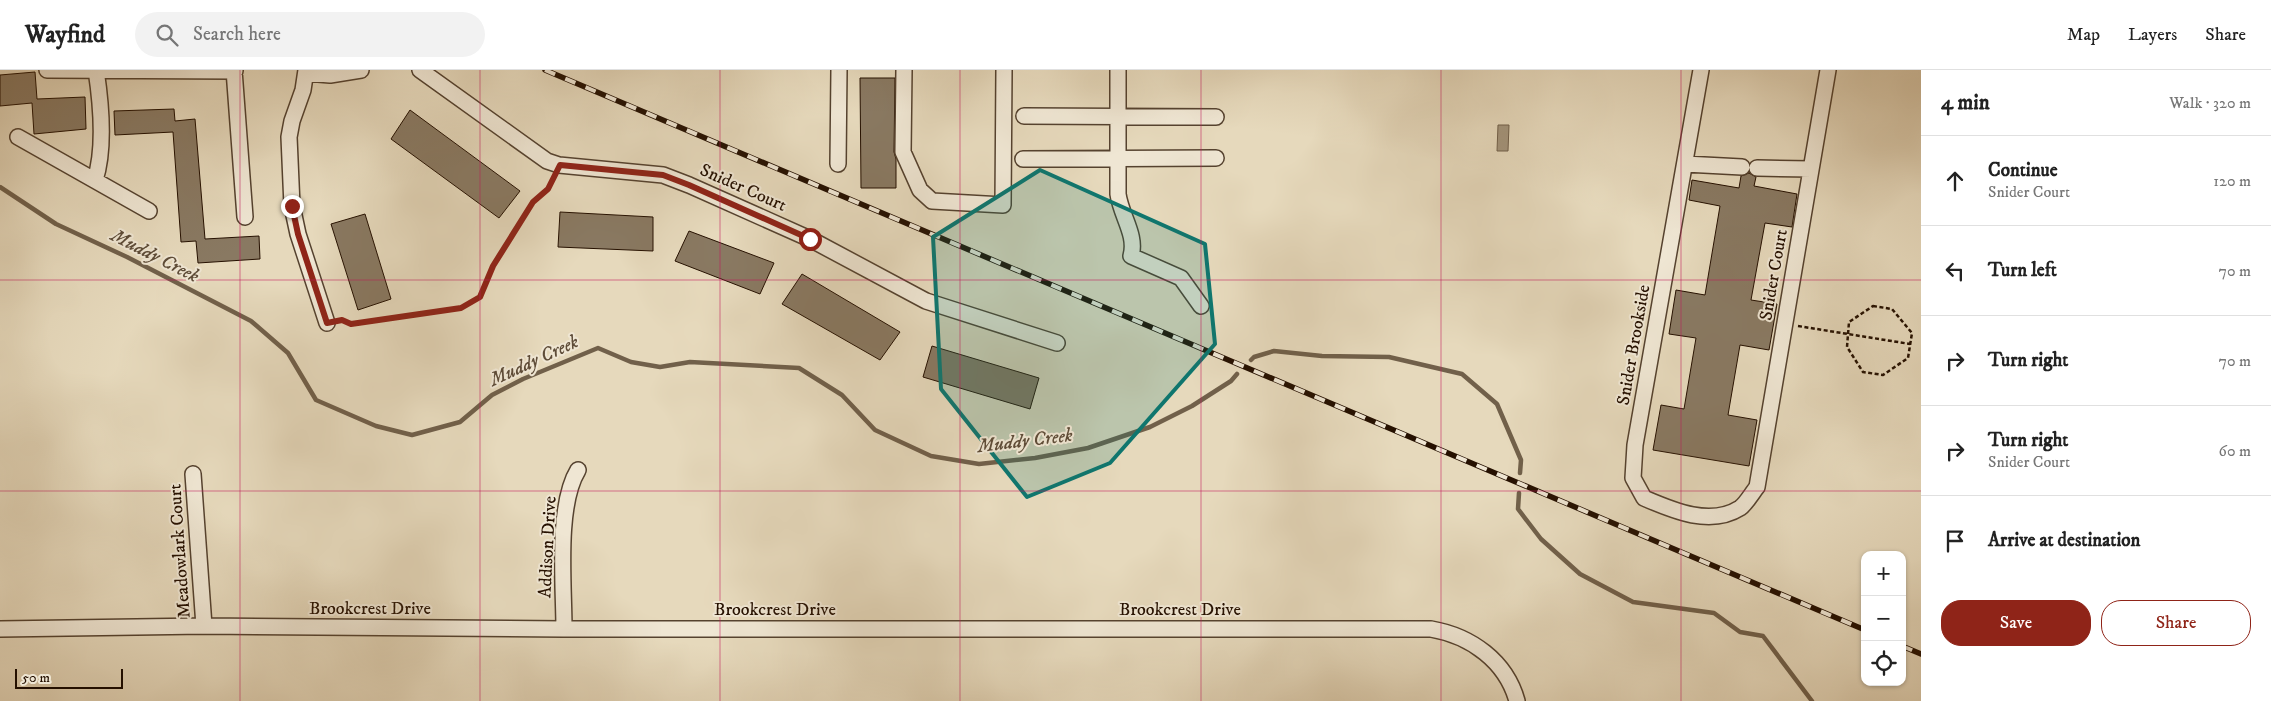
<!DOCTYPE html>
<meta charset="utf-8">
<style>
body{margin:0;font-family:"IM FELL DW Pica",serif;background:#f2f2f2;color:#222}
.controls{position:absolute;right:15px;bottom:15px;display:grid;overflow:hidden;border-radius:10px;box-shadow:0 1px 4px #0004}
.controls button{width:45px;height:45px;display:grid;place-items:center;padding:0;border:0;border-bottom:1px solid #e0e0e0;background:#fff;color:#222;font:25px sans-serif}
.scale{position:absolute;left:15px;bottom:12px;width:108px;box-sizing:border-box;padding-left:5px;border:2px solid #251000;border-top:0;font-size:14px;line-height:18px;white-space:nowrap;color:#251000;-webkit-text-stroke:4px #efe6d3;paint-order:stroke}
.stop{position:absolute;width:15px;height:15px;margin:-11px;border:4px solid #8f2418;border-radius:50%;background:#fff}
.stop.end{background:#8f2418;border-color:#fff;box-shadow:0 1px 5px #0008}
.list{margin:0;padding:0;list-style:none}
h2{display:flex;justify-content:space-between;align-items:center;height:65px;margin:0;padding:0 20px;font-size:21px}
h2 small{font-size:16px;font-weight:400;color:#767676}
.list li{display:grid;grid-template-columns:32px 1fr auto;gap:15px;align-items:center;box-sizing:border-box;height:90px;padding:0 20px;border-top:1px solid #e0e0e0}
.list b{display:block;font-size:19px;white-space:nowrap}
.list p{margin:0;font-size:16px;white-space:nowrap;color:#767676}
.list em{font-size:16px;font-style:normal;color:#767676}
.actions{display:flex;gap:10px;padding:15px 20px}
.actions a{flex:1;padding:11px 0;border:1px solid #8f2418;border-radius:20px;text-align:center;font-size:18px;color:#8f2418}
.actions .main{background:#8f2418;color:#fff}
.icon{flex:none;width:28px;height:28px;fill:none;stroke:currentColor;stroke-width:2;stroke-linecap:round;stroke-linejoin:round}
.map{position:relative;flex:none;width:1921px;height:631px;overflow:hidden}
header{display:flex;align-items:center;gap:30px;box-sizing:border-box;height:70px;padding:0 25px;background:#fff;border-bottom:1px solid #e0e0e0}
header strong{font-size:24px}
nav{display:flex;gap:28px;margin-inline-start:auto;font-size:18px}
.search{width:350px;height:45px;background:#f2f2f2;display:flex;align-items:center;gap:12px;box-sizing:border-box;padding:0 18px;border-radius:28px;color:#767676;font-size:19px}
main{display:flex}
aside{flex:1;background:#fff}
.map>svg:first-child{display:block}
.water{fill:#a4957c;stroke:#71604a}
.lines{fill:none;stroke-linecap:round;stroke-linejoin:round}
.stream{stroke:#71604a;stroke-width:4.5}
.building{fill:#897962;stroke:#251000}
.minor-casing{stroke:#55422f;stroke-width:18}
.path{stroke:#251000;stroke-width:2.5;stroke-dasharray:4 2.5;stroke-linecap:butt}
.minor{stroke:#efe6d3;stroke-width:15}
.rail-casing{stroke:#251000;stroke-width:5.5}
.rail{stroke:#efe6d3;stroke-width:4;stroke-dasharray:11;stroke-linecap:butt}
.route{stroke:#8f2418;stroke-width:6}
.marked{fill:#0f766e;fill-opacity:0.2;stroke:#0f766e;stroke-width:4;stroke-linejoin:round}
.grid{fill:none;stroke:#c2185b;stroke-width:1;stroke-opacity:0.55}
.labels{text-anchor:middle;dominant-baseline:central;stroke-width:4;stroke-linejoin:round;paint-order:stroke}
.street-label{font-size:18px;fill:#251000;stroke:#efe6d3}
.water-label{font-size:19px;font-style:italic;fill:#5e4c38;stroke:#efe6d3}
</style>
<header>
<strong>Wayfind</strong>
<div class="search"><svg class="icon" aria-label="search" viewBox="0 0 24 24"><circle cx="10" cy="10" r="6"/><path d="M15 15l6 6"/></svg>Search here</div>
<nav><a>Map</a><a>Layers</a><a>Share</a></nav>
</header>
<main>
<div class="map">
<svg width="1921" height="631" viewBox="0 0 1921 631">
<rect width="100%" height="100%" fill="#e6d9bc"/>
<filter id="stains"><feTurbulence type="fractalNoise" baseFrequency=".004" numOctaves="4"/><feColorMatrix values="0 0 0 0 .2 0 0 0 0 .09 0 0 0 0 .02 0 0 0 .5 -.17"/></filter>
<radialGradient id="worn" r=".72"><stop offset=".6" stop-color="#630" stop-opacity="0"/><stop offset="1" stop-color="#630" stop-opacity=".3"/></radialGradient>
<path class="water" d="M 1498,55 L 1509,55 L 1508,81 L 1497,81 Z"/>
<g class="lines">
<path class="stream" d="M 0,117 L 56,154 L 127,187 L 251,251 L 288,283 L 316,330 L 376,356 L 412,365 L 460,352 L 492,325 L 523,309 L 598,278 L 631,292 L 660,297 L 690,292 L 799,298 L 842,325 L 875,360 L 931,386 L 979,394 L 1035,388 L 1088,378 L 1150,357 L 1192,336 L 1231,311 L 1237,304
M 1251,290 L 1254,287 L 1274,281 L 1322,286 L 1389,287 L 1462,304 L 1497,334 L 1521,390 L 1520,403
M 1519,423 L 1518,439 L 1541,469 L 1580,504 L 1633,532 L 1714,543 L 1740,562 L 1763,566 L 1812,631"/>
</g>
<path class="building" d="M 35,2 L 37,29 L 85,27 L 86,59 L 34,64 L 32,33 L 0,36 L 0,5 Z
M 860,8 L 895,8 L 894,82 L 896,89 L 896,118 L 861,118 Z
M 174,39 L 175,51 L 195,49 L 205,169 L 259,166 L 260,189 L 198,193 L 196,171 L 181,172 L 173,62 L 115,65 L 114,41 Z
M 410,40 L 520,121 L 499,148 L 391,69 Z
M 1749,103 L 1756,107 L 1754,116 L 1797,124 L 1792,157 L 1765,153 L 1751,230 L 1777,234 L 1769,280 L 1740,275 L 1728,345 L 1757,350 L 1749,396 L 1653,380 L 1661,335 L 1684,339 L 1696,268 L 1669,264 L 1676,220 L 1705,225 L 1720,136 L 1689,130 L 1692,110 L 1739,118 L 1741,106 Z
M 560,142 L 653,147 L 653,181 L 558,177 Z
M 365,144 L 391,229 L 358,240 L 331,154 Z
M 689,161 L 774,193 L 760,224 L 675,191 Z
M 802,204 L 900,262 L 880,290 L 782,234 Z
M 932,276 L 1039,308 L 1030,339 L 923,307 Z"/>
<g class="lines">
<defs>
<path id="minor" d="M 47,0 L 235,1
M 234,0 L 245,147
M 306,0 L 303,20 L 292,51 L 289,67 L 292,136 L 298,164 L 327,253
M 420,0 L 547,91 L 559,95 L 663,105 L 689,115 L 810,169 L 926,231 L 1057,273
M 904,0 L 903,82 L 920,120 L 932,131 L 1003,135 L 1004,0
M 1118,0 L 1118,124 C 1121,146 1137,165 1131,186 L 1181,208 L 1201,236
M 1701,0 L 1635,375 L 1633,408 L 1644,428 C 1672,440 1710,457 1740,438 C 1746,434 1752,423 1757,417 L 1828,0
M 306,3 L 330,5 L 361,0
M 1024,46 L 1216,47
M 18,67 L 149,141
M 1023,89 L 1216,88
M 838,94 L 839,0
M 1685,94 L 1742,97
M 1757,98 L 1811,99
M 95,110 C 105,79 101,33 96,0
M 193,404 L 204,556
M 0,559 L 204,556 L 564,559 L 1431,559 C 1471,566 1506,591 1517,631
M 564,559 C 564,515 556,436 578,400"/>
</defs>
<use href="#minor" class="minor-casing"/>
<path class="path" d="M 1873,236 L 1892,239 L 1912,263 L 1908,288 L 1883,305 L 1863,302 L 1847,277 L 1849,252 Z
M 342,251 L 351,254 L 461,238 L 480,227 L 493,196 L 533,132 L 548,119 L 553,108
M 1798,256 L 1910,274"/>
<use href="#minor" class="minor"/>
<defs>
<path id="rail" d="M 545,0 L 1865,560
M 1902,576 L 1921,584"/>
</defs>
<use href="#rail" class="rail-casing"/>
<use href="#rail" class="rail"/>
</g>
<g class="lines">
<path class="route" d="M 292,136 L 298,164 L 327,253 L 342,250 L 351,254 L 461,238 L 480,227 L 493,196 L 533,132 L 548,119 L 560,95 L 663,105 L 689,115 L 810,169"/>
</g>
<path class="marked" d="M 1040,100 L 1205,174 L 1215,274 L 1110,393 L 1027,427 L 941,319 L 933,167 Z"/>
<path class="grid" d="M 240,0 L 240,631M 480,0 L 480,631M 720,0 L 720,631M 960,0 L 960,631M 1201,0 L 1201,631M 1441,0 L 1441,631M 1681,0 L 1681,631M 0,210 L 1921,210M 0,421 L 1921,421"/>
<g class="labels">
<g class="street-label">
<text transform="translate(743 118) rotate(24)">Snider Court</text>
<text transform="translate(1774 205) rotate(-80)">Snider Court</text>
<text transform="translate(1634 275) rotate(-80)">Snider Brookside</text>
<text transform="translate(548 477) rotate(-87)">Addison Drive</text>
<text transform="translate(180 481) rotate(-94)">Meadowlark Court</text>
<text x="370" y="539">Brookcrest Drive</text>
<text x="775" y="540">Brookcrest Drive</text>
<text x="1180" y="540">Brookcrest Drive</text>
</g>
<g class="water-label">
<text transform="translate(155 186) rotate(27)">Muddy Creek</text>
<text transform="translate(534 291) rotate(-25)">Muddy Creek</text>
<text transform="translate(1025 371) rotate(-7)">Muddy Creek</text>
</g>
</g>
<rect width="100%" height="100%" filter="url(#stains)"/>
<rect width="100%" height="100%" fill="url(#worn)"/>
</svg>
<div class="controls">
<button>+</button>
<button>−</button>
<button><svg class="icon" aria-label="locate" viewBox="0 0 24 24"><circle cx="12" cy="12" r="6"/><path d="M12 2v4M12 18v4M2 12h4M18 12h4"/></svg></button>
</div>
<div class="scale">50 m</div>
<div class="stop" style="left:810px;top:169px"></div>
<div class="stop end" style="left:292px;top:136px"></div>
</div>
<aside>
<h2>4 min<small>Walk · 320 m</small></h2>
<ul class="list">
<li><svg class="icon" aria-label="ahead" viewBox="0 0 24 24"><path d="M12 20V5M6 11l6-6 6 6"/></svg><div><b>Continue</b><p>Snider Court</p></div><em>120 m</em></li>
<li><svg class="icon" aria-label="left" viewBox="0 0 24 24"><path d="M17 20v-9H6M10 6l-5 5 5 5"/></svg><div><b>Turn left</b></div><em>70 m</em></li>
<li><svg class="icon" aria-label="right" viewBox="0 0 24 24"><path d="M7 20v-9h11M14 6l5 5-5 5"/></svg><div><b>Turn right</b></div><em>70 m</em></li>
<li><svg class="icon" aria-label="right" viewBox="0 0 24 24"><path d="M7 20v-9h11M14 6l5 5-5 5"/></svg><div><b>Turn right</b><p>Snider Court</p></div><em>60 m</em></li>
<li><svg class="icon" aria-label="arrive" viewBox="0 0 24 24"><path d="M6 21V4h12l-3 4 3 4H6"/></svg><div><b>Arrive at destination</b></div></li>
</ul>
<div class="actions"><a class="main">Save</a><a>Share</a></div>
</aside>
</main>
